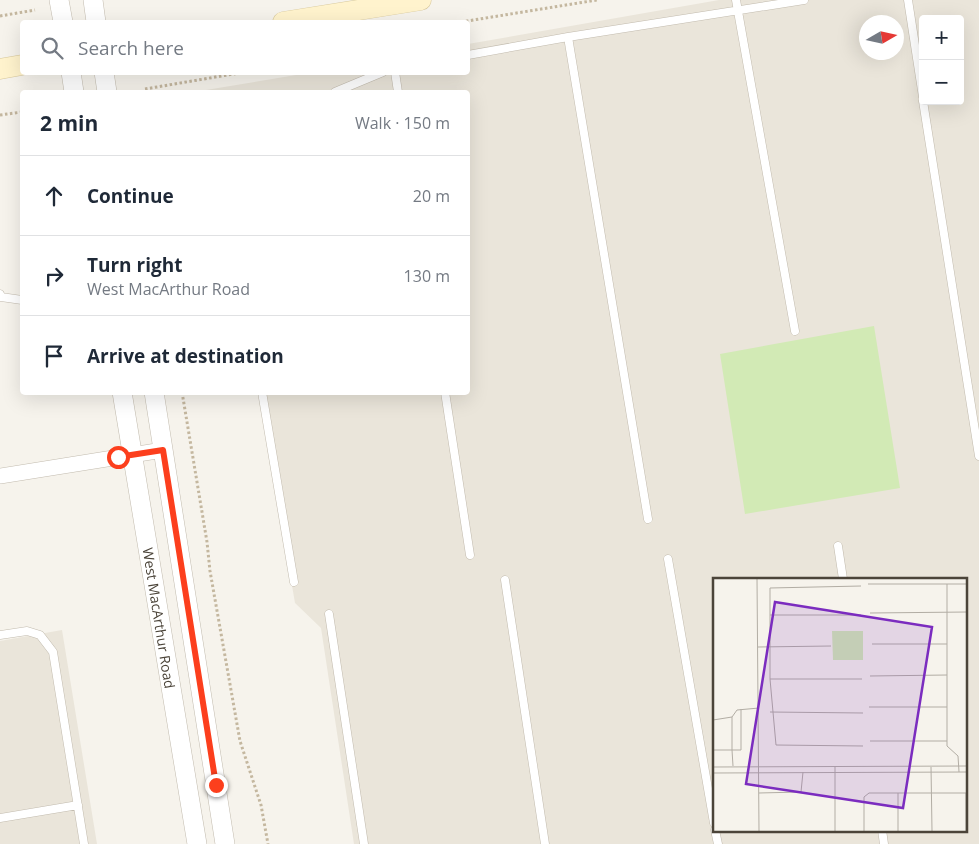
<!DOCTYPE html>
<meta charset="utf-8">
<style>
body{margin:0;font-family:"Open Sans",sans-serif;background:#f6f6f7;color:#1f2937}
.controls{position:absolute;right:15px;top:15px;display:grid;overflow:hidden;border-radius:5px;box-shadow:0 5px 20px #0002}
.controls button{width:45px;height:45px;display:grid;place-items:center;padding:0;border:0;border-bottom:1px solid #e0e1e3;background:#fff;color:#1f2937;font:25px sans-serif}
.compass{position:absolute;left:859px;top:15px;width:45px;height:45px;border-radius:50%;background:#fff;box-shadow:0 5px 20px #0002;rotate:81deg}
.stop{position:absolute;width:15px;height:15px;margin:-11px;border:4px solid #fc3f1d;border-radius:50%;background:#fff}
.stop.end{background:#fc3f1d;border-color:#fff;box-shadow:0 1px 5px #0008}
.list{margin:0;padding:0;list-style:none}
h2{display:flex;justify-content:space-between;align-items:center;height:65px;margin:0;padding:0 20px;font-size:21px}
h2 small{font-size:16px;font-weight:400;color:#747a83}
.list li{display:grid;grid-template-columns:32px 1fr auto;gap:15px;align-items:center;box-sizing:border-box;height:80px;padding:0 20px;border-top:1px solid #e0e1e3}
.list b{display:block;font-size:19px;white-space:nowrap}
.list p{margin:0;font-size:16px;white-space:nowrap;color:#747a83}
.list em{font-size:16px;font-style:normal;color:#747a83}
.icon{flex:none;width:28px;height:28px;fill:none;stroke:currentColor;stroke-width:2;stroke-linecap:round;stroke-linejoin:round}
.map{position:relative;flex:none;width:979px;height:844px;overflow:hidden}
.search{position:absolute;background:#fff;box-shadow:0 5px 20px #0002;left:20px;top:20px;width:450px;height:55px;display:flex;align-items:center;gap:12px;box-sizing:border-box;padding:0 18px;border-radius:5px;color:#747a83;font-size:19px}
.panel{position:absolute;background:#fff;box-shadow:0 5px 20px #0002;left:20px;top:90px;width:450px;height:305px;border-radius:5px}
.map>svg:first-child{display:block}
.residential{fill:#eae5da;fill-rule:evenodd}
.green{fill:#d2eab5}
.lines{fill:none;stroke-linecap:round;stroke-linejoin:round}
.service-casing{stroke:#c2bbae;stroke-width:9}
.minor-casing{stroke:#c2bbae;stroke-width:16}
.tertiary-casing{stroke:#c2bbae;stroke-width:20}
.secondary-casing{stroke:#d6c79b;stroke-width:21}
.path{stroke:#c4b79f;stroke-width:3;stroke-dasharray:2.5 2.5;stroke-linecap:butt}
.service{stroke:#fff;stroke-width:8}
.minor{stroke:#fff;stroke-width:15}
.tertiary{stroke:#fff;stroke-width:19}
.secondary{stroke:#fff3cd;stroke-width:20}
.route{stroke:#fc3f1d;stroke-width:6}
.labels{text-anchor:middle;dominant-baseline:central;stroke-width:4;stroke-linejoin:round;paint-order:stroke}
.street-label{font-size:14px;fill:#4b4439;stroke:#fff}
.inset-road{fill:none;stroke:#b2ada4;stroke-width:1}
.view{fill:#7b2cbf;fill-opacity:0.15;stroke:#7b2cbf;stroke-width:2.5}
.inset-edge{fill:none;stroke:#4b4439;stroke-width:2.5}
</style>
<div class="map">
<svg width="979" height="844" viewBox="0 0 979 844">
<rect width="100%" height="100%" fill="#f6f3ec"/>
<path class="residential" d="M 719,0 L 979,0 L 979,844 L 354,844 L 321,628 L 295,603 L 259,393 L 468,392 L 468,92 L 207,92 L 206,90 L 308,73 L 468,72 L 468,44 ZM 923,19 L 960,19 L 960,101 L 923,101 ZM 866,22 L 896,22 L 896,52 L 866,52 ZM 714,579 L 965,579 L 965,830 L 714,830 Z
M 62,630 L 97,844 L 0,844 L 0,641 Z"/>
<path class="green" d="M 874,326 L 900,488 L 745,514 L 720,354 Z"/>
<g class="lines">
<defs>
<path id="service" d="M 736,0 L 795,331
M 908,0 L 923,97
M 568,37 L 648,519
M 468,55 L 568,37 L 804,0
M 395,72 L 398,92
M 335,92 L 383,72
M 923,101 L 979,456
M 0,294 L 1,297 L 22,300
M 262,392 L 294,582
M 445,392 L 470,555
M 838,546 L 843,579
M 668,559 L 714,823
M 505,580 L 545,844
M 329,614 L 364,844
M 0,635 L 27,631 L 40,635 L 53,652 L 84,844
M 0,818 L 78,805
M 715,830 L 718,844
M 882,830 L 884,844"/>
<path id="minor" d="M 0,476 L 163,450"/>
<path id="tertiary" d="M 59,0 L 63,22
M 93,0 L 96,22
M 71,72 L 74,92
M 104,72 L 107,92
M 122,392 L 197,844
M 154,392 L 225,844"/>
<path id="secondary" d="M 283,22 L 421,0
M 0,69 L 22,65"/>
</defs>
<use href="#service" class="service-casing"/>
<use href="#minor" class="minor-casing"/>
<use href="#tertiary" class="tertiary-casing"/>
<use href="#secondary" class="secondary-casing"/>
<path class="path" d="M 0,16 L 35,10
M 461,22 L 597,0
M 145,89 L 245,72
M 0,115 L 22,112
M 182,392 L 207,542 L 210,571 L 240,741 L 261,805 L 268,844"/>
<use href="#service" class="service"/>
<use href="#minor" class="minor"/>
<use href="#tertiary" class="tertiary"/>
<use href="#secondary" class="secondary"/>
</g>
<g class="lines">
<path class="route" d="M 118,457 L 163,450 L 216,785"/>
</g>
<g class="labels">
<g class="street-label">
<text transform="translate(159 618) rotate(81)">West MacArthur Road</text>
</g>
</g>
<g transform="translate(713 578)">
<rect width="254" height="254" fill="#f6f3ec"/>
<path d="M 119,53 L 150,53 L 150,82 L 120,82 Z" fill="#d2eab5"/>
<path class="inset-road" d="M 44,0 L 46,253M 155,6 L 254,6M 234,6 L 234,168 L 245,178 L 246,194M 148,8 L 57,10 L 57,101 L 63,167 L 150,168M 157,35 L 254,34M 57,37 L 148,37M 159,66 L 234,66M 45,69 L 118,68M 157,98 L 234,97M 57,101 L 149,101M 156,129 L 234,129M 57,134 L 150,135M 0,142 L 19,139 L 24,132 L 46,130M 157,163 L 234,163M 0,172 L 19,172 L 19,139M 20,188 L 19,172 L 28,172 L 28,131M 122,188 L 122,253M 0,189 L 254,188M 218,189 L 219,253M 0,195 L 254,194M 46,215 L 88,214 L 90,194M 185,215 L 185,253M 253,215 L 253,253M 151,253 L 151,219 L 156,215 L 254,215"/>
<path class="view" d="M 62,24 L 219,49 L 190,230 L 33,206 Z"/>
<rect width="254" height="254" class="inset-edge"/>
</g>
</svg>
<div class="controls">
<button>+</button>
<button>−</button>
</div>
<svg class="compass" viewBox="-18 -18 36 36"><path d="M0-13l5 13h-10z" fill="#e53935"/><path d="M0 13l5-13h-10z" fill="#747a83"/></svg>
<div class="stop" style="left:118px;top:457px"></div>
<div class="stop end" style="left:216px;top:785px"></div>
<div class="search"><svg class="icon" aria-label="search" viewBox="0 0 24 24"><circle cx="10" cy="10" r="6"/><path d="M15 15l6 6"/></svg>Search here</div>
<section class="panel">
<h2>2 min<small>Walk · 150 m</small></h2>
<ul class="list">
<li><svg class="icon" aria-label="ahead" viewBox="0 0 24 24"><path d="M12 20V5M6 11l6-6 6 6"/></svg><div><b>Continue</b></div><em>20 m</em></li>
<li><svg class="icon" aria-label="right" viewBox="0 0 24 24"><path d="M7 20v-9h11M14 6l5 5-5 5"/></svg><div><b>Turn right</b><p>West MacArthur Road</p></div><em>130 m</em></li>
<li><svg class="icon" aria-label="arrive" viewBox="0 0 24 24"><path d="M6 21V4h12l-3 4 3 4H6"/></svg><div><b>Arrive at destination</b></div></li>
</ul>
</section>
</div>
